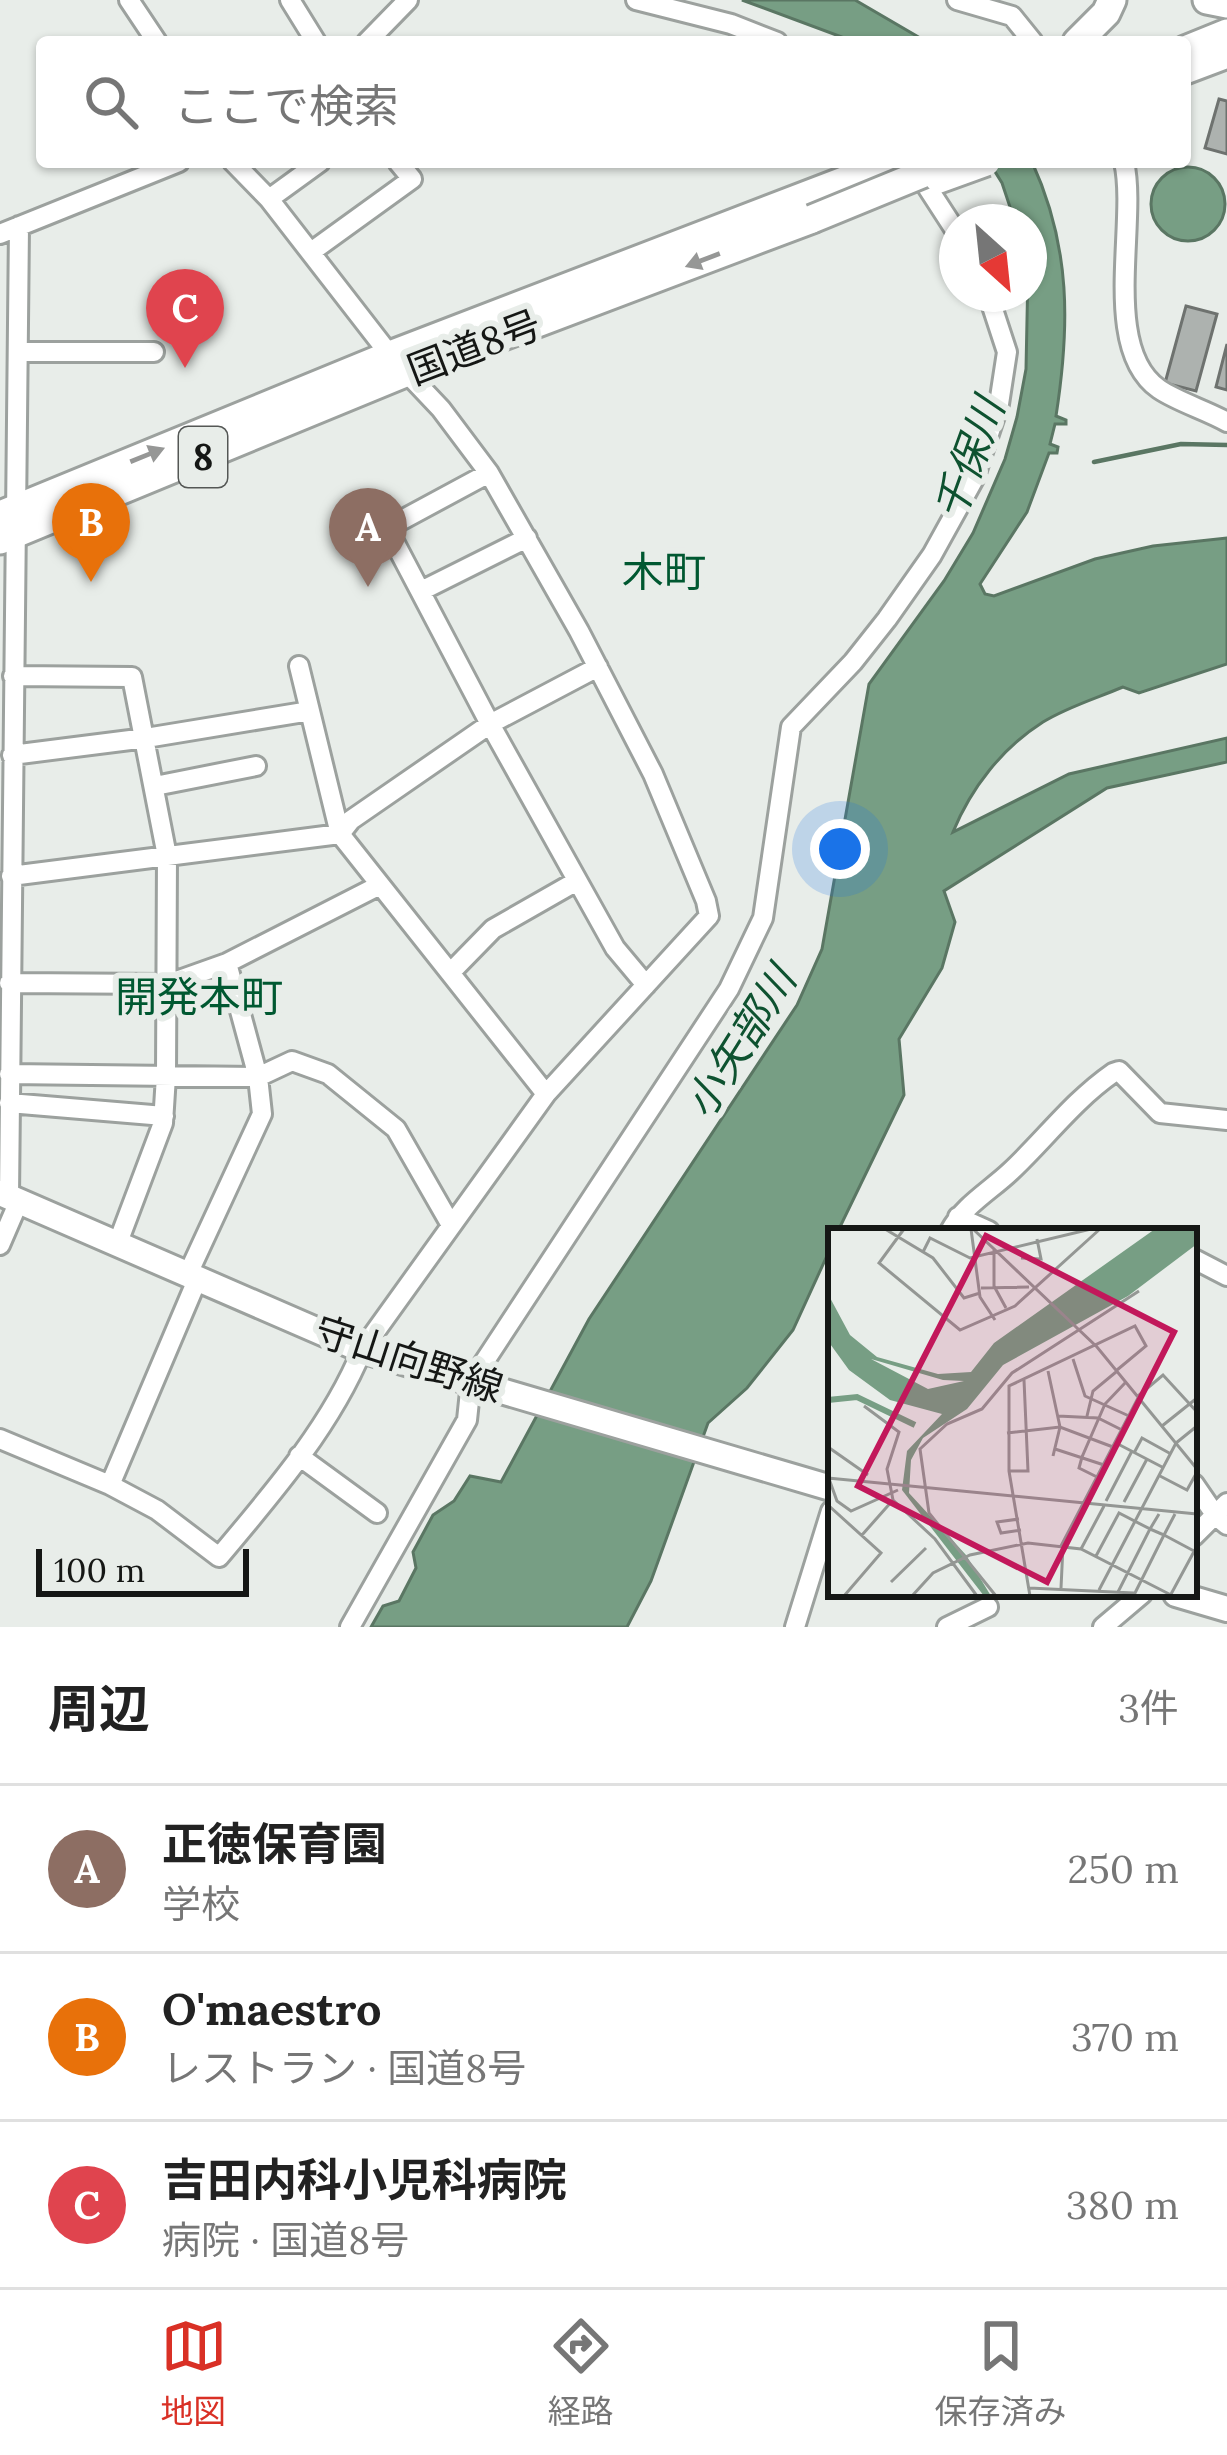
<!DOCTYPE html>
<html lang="ja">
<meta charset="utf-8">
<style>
body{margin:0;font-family:Lora,"Noto Sans JP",serif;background:#f6f6f6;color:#222}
.compass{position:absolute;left:939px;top:204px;width:108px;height:108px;border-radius:50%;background:#fff;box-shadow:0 3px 9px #0004;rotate:153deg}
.scale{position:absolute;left:36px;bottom:30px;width:213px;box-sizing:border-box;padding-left:12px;border:6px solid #151715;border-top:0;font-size:33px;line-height:42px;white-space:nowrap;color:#151715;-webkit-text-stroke:9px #e8ede9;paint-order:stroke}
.you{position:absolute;left:840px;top:849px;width:42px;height:42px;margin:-30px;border:9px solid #fff;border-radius:50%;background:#1a73e8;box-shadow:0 0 0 18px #1a73e833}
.badge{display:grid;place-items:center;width:78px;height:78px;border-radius:50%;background:#d93025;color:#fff;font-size:39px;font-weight:700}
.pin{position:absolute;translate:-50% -99px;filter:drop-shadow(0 3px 6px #0008)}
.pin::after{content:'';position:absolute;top:63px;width:42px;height:36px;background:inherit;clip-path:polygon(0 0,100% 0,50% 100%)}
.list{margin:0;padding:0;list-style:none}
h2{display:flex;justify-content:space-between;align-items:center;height:156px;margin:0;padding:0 48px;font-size:51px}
h2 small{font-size:39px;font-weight:400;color:#767676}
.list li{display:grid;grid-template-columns:78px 1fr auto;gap:36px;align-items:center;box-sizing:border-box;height:168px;padding:0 48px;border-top:3px solid #e0e0e0}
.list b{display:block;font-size:45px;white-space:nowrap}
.list p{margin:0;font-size:39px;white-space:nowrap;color:#767676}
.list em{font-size:39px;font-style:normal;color:#767676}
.icon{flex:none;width:66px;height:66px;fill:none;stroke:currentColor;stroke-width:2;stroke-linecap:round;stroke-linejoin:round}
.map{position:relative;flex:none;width:1227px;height:1627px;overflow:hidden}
.search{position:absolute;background:#fff;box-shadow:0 3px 9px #0004;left:36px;right:36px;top:36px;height:132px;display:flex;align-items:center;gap:30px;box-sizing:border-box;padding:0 42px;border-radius:12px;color:#767676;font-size:45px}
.sheet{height:660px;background:#fff}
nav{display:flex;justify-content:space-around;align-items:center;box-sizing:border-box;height:168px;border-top:3px solid #e0e0e0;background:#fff;font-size:33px;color:#767676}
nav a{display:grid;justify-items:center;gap:6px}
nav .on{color:#d93025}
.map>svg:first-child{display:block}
.water{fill:#779e84;stroke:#5a7663;stroke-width:3}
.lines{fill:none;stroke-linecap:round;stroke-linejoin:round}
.stream{stroke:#5a7663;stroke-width:4.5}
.building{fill:#adb2af;stroke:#6e726f;stroke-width:3}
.minor-casing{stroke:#9ca19e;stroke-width:24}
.major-casing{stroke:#9ca19e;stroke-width:30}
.highway-casing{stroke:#9ca19e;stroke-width:33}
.minor{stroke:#fff;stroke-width:18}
.major{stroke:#fff;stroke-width:24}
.highway{stroke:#fff;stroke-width:27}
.highway-bridge-casing{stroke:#9ca19e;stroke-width:33;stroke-linecap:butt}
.highway-bridge{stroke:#fff;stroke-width:27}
.oneway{fill:#969796}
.labels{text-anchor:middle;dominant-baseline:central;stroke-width:12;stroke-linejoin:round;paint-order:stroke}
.shield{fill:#e8ede9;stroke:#545755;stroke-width:3}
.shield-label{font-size:36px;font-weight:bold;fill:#151715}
.street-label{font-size:39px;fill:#151715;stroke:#e8ede9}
.water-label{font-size:42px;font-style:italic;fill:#0e5230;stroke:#e8ede9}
.neighbourhood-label{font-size:42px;fill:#005831;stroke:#e8ede9}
.inset-river{fill:none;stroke:#779e84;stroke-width:6}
.inset-road{fill:none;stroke:#949794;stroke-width:3}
.view{fill:#c2185b;fill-opacity:0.15;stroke:#c2185b;stroke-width:6}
.inset-edge{fill:none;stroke:#151715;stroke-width:6}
</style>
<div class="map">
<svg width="1227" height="1627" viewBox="0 0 1227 1627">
<rect width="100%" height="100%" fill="#e8ede9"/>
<path class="water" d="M 742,0 L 855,0 L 927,42 L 855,42 Z
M 989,162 L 1032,162 C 1071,247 1070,326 1056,416 L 1066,420 L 1066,424 L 1055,424 L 1050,444 L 1058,447 L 1057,453 L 1049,453 L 1027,512 L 980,584 L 985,594 L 994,596 L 1095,559 L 1153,546 L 1227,538 L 1227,664 L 1139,693 L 1123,687 C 1097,698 1067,707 1043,722 C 1002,748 971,788 953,832 L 1069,774 L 1227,738 L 1227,762 L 1107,788 L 944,891 L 955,922 L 942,968 L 899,1039 L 904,1095 L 838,1231 L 831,1231 L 831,1247 L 793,1330 L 747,1388 L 708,1423 L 651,1581 L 627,1627 L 371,1627 L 383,1606 L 399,1601 L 416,1568 L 413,1552 L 433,1515 L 454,1501 L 470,1476 L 501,1482 L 589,1319 L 797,1005 L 822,949 L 869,684 L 944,581 L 973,533 L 1005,459 L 1017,417 L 1026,369 L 1029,222 L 1015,222 L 1002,183 Z
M1151 204a37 37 0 1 1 74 0a37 37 0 1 1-74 0Z"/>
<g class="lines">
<path class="stream" d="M 1094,462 L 1181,444 L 1227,445"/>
</g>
<path class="building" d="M 1219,99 L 1227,101 L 1227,154 L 1205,148 Z
M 1186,306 L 1217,314 L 1196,391 L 1165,383 Z
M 1227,344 L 1227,390 L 1216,387 Z"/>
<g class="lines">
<defs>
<path id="minor" d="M 129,0 L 157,42
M 290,0 L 316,42
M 636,0 L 731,24 L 777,42
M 957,0 L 1012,16 L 1033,42
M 367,42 L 408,0
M 911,162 L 957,233
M 1124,162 C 1138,222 1100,348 1159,389 C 1178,402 1206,410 1227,422
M 269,199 L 320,162
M 0,234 L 179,162
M 311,252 L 412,179 L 398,162
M 18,352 L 154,352
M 489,473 L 387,528 L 490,724 L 615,948 L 646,985
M 421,591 L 527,538
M 299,666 L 340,834 L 546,1094
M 13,676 L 132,677 L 167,856 L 166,1076 L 163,1123 L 117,1245
M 12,755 L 146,738 L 310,711
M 155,786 L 256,766
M 11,876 L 340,834 L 351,820 L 490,724 L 598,667
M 451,972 L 493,929 L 577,881
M 9,983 L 168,984 L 227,963 L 378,886
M 9,1074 L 258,1077 L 292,1061 L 328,1074 L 396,1129 L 451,1225
M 9,1103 L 164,1116
M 9,1197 L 19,226
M 958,1217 L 989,1231
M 950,1231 C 964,1205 990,1191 1011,1171 C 1046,1138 1073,1101 1113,1073 L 1119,1071 L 1160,1113 L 1227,1120
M 0,1245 L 19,1201
M 1194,1259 L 1227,1276
M 187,1276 L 262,1114 L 258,1077 L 227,963
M 197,1280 L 110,1485 L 157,1510 L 219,1557 C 272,1494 331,1426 362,1350 L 546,1094 L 709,916 L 706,901 L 653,774 L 579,631 L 489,473 L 441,409 L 390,355 L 269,199 L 233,162
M 0,1439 L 110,1485
M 299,1456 L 377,1513
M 1194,1484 L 1216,1516 L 1227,1525
M 1194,1536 L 1227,1503
M 350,1627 L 467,1420 L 471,1382 L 729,989 L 763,918 L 791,727 L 853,662 L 887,619 L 932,555 L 974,479 L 999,404 L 1007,352 L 988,294
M 795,1627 L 831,1511
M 947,1627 L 988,1607
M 1103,1627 L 1142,1594"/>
<path id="major" d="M 0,1193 L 362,1350 L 831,1488
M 1176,1594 L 1227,1609"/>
<path id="highway" d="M 1207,0 L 1227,4
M 1077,42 L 1106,13 L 1112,0
M 1185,50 L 1227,33
M 1185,70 L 1227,54
M 0,515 L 390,355 L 893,162
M 0,540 L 405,373 L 812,219"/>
</defs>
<use href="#minor" class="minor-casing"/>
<use href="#major" class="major-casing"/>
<use href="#highway" class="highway-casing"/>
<use href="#minor" class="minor"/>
<use href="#major" class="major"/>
<use href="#highway" class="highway"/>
<defs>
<path id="highway-bridge" d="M 939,179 L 986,162
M 812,219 L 951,162"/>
</defs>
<use href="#highway-bridge" class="highway-bridge-casing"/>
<use href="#highway-bridge" class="highway-bridge"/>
</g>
<defs><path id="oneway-solid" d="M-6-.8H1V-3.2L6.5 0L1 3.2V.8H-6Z" transform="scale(3)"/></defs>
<g class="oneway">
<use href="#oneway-solid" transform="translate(703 260) rotate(159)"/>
<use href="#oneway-solid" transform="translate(147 455) rotate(-22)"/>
</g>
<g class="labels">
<rect class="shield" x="179" y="427" width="48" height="60" rx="9"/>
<g class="shield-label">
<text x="203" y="457">8</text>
</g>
<g class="street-label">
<text transform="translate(474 347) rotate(-21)">国道8号</text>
<text transform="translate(409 1359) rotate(18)">守山向野線</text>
</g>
<g class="water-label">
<text transform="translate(969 459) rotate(-70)">千保川</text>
<text transform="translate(740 1042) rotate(-58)">小矢部川</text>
</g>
<g class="neighbourhood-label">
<text x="664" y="572">木町</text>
<text x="199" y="997">開発本町</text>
</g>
</g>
<g transform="translate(828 1228)">
<rect width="369" height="369" fill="#e8ede9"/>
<path d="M 327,1 L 369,1 L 369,16 L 300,68 L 175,137 L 139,181 L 95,210 L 83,232 L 81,265 L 138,327 L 163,368 L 156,368 L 74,262 L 79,223 L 114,186 L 62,172 L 21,142 L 0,113 L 0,66 L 22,107 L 49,129 L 110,146 L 143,144 L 166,115 ZM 43,131 L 115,152 L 136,153 L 100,161 Z" fill="#779e84" fill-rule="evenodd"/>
<path class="inset-river" d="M 0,172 L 29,169 L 87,197"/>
<path class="inset-road" d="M 57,1 L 105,30 L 136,70 L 152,65M 76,1 L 51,35 L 132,102 L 187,78 L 272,1M 143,1 L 152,69 L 167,92M 145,1 L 269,119 L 369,241M 166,22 L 166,58 L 178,80M 95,24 L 102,10 L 142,30 L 263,1M 193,30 L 213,31 L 209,11M 153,60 L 201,59M 245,131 L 257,168 L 301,188M 220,143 L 232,199 L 225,228M 310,168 L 335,147 L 369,184M 36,178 L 71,204 L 59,241 L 65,272 L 107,311 L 149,368M 230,188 L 270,190 L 294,202M 259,188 L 265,163 L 288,144M 334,198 L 369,170M 179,205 L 232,199 L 285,219M 288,215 L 336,240M 0,219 L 40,247M 227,221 L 276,237M 306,225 L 314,210 L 343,226M 181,243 L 200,243 L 196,152M 0,248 L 9,273 L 23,283 L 70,262M 332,248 L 359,262 L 369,244M 269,249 L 251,240 L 254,229 L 277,176 L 297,155M 0,250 L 369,286M 278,273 L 304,223M 296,274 L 319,231M 0,277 L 53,325 L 16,368M 347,286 L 336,307 L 366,323M 191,291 L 169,294 L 173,305 L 193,302M 34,307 L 65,272M 233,318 L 310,170M 253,321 L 276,278M 268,328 L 291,285 L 322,301 L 290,364M 63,354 L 98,320M 201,360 L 306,365M 233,360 L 235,318M 271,362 L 348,215 L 369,198M 306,367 L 336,307 L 322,301 L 331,286M 84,368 L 105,345 L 142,327 L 200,315 L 253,321 L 345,368M 168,368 L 101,285 L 92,221 L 119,196 L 154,181 L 184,145 L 311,63M 202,368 L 181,243 L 181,158 L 307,98 L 318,118 L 289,142M 342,368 L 369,318"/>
<path class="view" d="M 158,8 L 346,104 L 219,354 L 30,258 Z"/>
<rect width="369" height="369" class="inset-edge"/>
</g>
</svg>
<svg class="compass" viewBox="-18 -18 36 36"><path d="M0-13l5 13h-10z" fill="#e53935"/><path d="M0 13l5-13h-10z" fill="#767676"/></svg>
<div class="scale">100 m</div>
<div class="you"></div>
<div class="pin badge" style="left:368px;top:587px;background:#8d6e63">A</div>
<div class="pin badge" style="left:91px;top:582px;background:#e8710a">B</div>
<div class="pin badge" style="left:185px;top:368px;background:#e0444e">C</div>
<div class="search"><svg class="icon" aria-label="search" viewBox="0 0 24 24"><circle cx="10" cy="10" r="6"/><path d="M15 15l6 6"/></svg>ここで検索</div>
</div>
<section class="sheet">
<h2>周辺<small>3件</small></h2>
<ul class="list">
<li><span class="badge" style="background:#8d6e63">A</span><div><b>正徳保育園</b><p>学校</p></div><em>250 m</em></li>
<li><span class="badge" style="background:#e8710a">B</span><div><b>O'maestro</b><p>レストラン · 国道8号</p></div><em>370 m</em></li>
<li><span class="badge" style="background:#e0444e">C</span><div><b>吉田内科小児科病院</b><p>病院 · 国道8号</p></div><em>380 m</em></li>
</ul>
</section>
<nav>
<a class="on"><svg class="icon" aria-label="map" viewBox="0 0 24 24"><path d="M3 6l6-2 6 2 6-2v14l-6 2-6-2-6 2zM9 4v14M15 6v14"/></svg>地図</a>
<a><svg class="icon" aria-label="directions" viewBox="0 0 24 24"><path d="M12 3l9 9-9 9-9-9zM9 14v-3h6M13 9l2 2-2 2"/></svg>経路</a>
<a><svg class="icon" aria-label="saved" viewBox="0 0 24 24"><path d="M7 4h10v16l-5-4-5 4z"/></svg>保存済み</a>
</nav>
